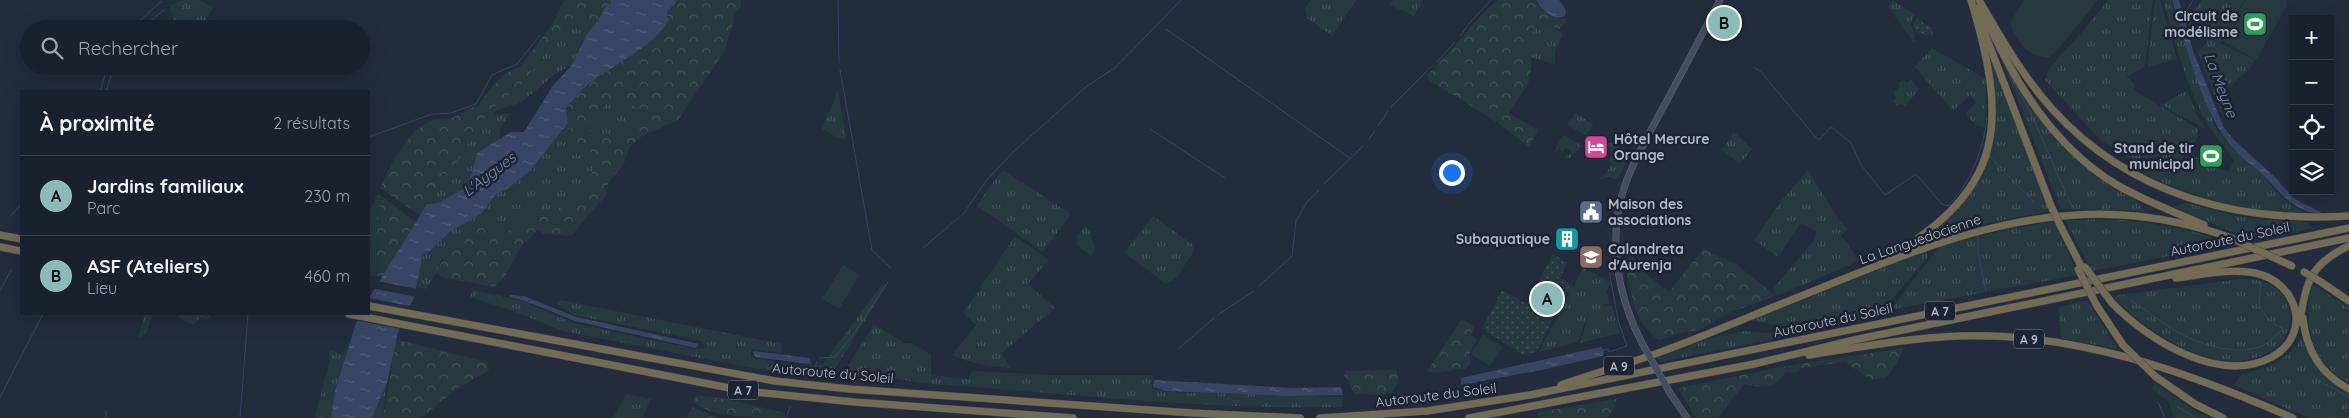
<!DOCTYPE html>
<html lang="fr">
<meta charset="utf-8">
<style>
body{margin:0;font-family:Quicksand,sans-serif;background:#272e3a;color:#f1f3f6}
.controls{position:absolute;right:15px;top:15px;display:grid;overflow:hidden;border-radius:0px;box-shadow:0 5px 20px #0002}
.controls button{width:45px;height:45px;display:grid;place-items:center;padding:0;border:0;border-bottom:1px solid #383e4a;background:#1a212e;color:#f1f3f6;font:25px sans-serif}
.you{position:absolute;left:1451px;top:172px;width:18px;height:18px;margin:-12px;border:4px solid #fff;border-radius:50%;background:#1a73e8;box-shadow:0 0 0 8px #1a73e833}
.badge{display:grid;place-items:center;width:32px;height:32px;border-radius:50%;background:#8bbbb9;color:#111;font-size:16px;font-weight:700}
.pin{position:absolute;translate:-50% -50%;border:2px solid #fff;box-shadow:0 1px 5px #0006}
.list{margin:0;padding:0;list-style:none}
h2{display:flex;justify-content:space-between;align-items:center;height:65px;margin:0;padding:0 20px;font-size:21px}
h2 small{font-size:16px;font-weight:400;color:#9fa3aa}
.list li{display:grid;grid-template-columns:32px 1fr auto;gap:15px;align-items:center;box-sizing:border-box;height:80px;padding:0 20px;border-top:1px solid #383e4a}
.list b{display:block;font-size:19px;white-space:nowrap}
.list p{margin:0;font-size:16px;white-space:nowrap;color:#9fa3aa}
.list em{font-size:16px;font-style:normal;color:#9fa3aa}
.icon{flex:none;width:28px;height:28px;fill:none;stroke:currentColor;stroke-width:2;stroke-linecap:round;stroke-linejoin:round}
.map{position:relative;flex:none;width:2349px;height:418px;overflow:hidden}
.search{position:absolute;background:#1a212e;box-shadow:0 5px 20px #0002;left:20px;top:20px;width:350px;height:55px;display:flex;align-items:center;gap:12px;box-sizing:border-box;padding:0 18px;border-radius:28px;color:#9fa3aa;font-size:19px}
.panel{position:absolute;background:#1a212e;box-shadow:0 5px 20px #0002;left:20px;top:90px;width:350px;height:225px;border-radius:0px}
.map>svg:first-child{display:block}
.grass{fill:url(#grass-tufts)}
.forest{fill:url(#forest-crowns)}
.park{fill:#25393e}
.garden{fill:url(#garden-dots)}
.water{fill:url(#water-ripples)}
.pier{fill:#232c3d}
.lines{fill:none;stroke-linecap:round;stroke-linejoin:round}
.stream{stroke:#374564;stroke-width:1}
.secondary-casing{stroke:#555c6b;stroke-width:7}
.motorway-casing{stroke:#424958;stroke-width:8}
.secondary{stroke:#454c60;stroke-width:5.5}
.motorway{stroke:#746b54;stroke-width:7}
.secondary-bridge-casing{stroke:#555c6b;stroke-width:7;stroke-linecap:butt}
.motorway-bridge-casing{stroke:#424958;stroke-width:8;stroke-linecap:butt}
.secondary-bridge{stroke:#454c60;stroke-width:5.5}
.motorway-bridge{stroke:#746b54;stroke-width:7}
.labels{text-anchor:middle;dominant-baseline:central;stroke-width:5;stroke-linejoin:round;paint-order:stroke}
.shield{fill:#1c2332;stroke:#868c9c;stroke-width:1}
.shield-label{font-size:12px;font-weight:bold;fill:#b3b9c9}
.poi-label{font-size:14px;font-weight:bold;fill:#b3b9c9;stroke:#1c2332;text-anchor:end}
.street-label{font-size:14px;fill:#b3b9c9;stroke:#1c2332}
.water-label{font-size:15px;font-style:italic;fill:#7b8cb1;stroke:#1c2332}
</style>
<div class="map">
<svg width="2349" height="418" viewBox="0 0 2349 418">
<defs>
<pattern id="grass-tufts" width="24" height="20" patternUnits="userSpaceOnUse" patternTransform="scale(1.25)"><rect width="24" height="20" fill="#25393e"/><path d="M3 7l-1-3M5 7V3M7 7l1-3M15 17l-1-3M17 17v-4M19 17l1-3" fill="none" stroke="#425459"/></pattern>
<pattern id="forest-crowns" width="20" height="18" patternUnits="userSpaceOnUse" patternTransform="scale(1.25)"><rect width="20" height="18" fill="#25393e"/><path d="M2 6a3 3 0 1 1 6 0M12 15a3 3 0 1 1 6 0" fill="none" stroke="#425459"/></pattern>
<pattern id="garden-dots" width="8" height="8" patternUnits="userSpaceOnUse" patternTransform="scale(1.25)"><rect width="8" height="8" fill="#25393e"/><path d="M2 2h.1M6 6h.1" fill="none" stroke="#425459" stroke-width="1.8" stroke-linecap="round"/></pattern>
<pattern id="water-ripples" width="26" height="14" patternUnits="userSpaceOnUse" patternTransform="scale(1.25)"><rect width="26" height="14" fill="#374564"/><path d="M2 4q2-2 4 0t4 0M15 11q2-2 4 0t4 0" fill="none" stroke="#525e79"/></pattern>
</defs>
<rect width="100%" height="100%" fill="#232c3d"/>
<path class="grass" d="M 182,0 L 199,0 L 213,8 L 202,29 C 184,29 171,27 170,6 Z
M 1311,0 L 1356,0 L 1332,36 L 1307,18 L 1305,9 Z
M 1393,0 L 1423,0 L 1414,16 L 1390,5 Z
M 1893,0 L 1915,15 L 1910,24 L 1915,34 L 1914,43 L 1888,7 Z
M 2108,0 L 2153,0 L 2145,66 L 2128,76 L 2125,74 L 2135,86 L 2134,90 L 2198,129 L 2198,137 L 2178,165 L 2189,172 L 2196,157 L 2229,172 L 2234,160 C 2223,145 2211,132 2203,116 C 2184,80 2174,38 2163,0 L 2171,0 L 2188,53 L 2215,126 L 2234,150 L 2256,168 L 2277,192 L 2293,206 L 2308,214 C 2243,211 2182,197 2126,163 L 2131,161 L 2144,168 L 2099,139 L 2045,80 L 2049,68 L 2077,38 Z
M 2155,0 L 2160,0 L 2177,59 L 2147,67 Z
M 2202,0 L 2244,0 L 2220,43 L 2255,60 C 2248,73 2235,80 2226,92 L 2229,112 L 2223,117 L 2198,52 L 2207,42 L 2203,36 L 2204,28 L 2198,21 L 2189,26 L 2187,19 Z
M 1540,20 L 1563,34 L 1555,51 L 1555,65 L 1531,57 L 1522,51 Z
M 594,21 L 598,21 L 587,34 L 572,65 L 555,74 L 522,102 L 497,110 L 494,113 L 498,115 L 511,113 L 500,129 L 500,139 L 477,153 L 468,186 L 438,203 L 427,204 L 488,113 L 526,80 L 543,56 L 546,47 L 558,34 Z
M 1986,45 L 2050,211 L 1973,226 L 1938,238 L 1937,229 L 1956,211 L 1976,183 L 1991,140 Z
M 1932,48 L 1986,79 L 1985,128 L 1975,125 L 1966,114 L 1976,102 L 1970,95 L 1953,111 L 1915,67 Z
M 2000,55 L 2059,141 L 2132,195 L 2145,211 L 2061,209 Z
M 1903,79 L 1907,83 L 1911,79 L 1919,89 L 1905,107 L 1901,103 L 1898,106 L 1893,101 L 1896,98 L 1893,93 L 1900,86 L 1899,84 Z
M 2187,90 L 2197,116 L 2206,128 L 2205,129 L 2162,105 Z
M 838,91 L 846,139 L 838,138 L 822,129 Z
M 619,97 L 644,113 L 618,141 L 614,139 L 570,140 C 583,144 592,149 598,162 L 590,176 L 584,196 L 555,210 L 525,218 L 514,229 L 503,233 L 491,227 L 468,231 L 441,260 L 437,272 L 426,289 L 416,287 L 423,254 L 430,251 L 451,231 L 489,202 L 495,195 L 506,190 L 530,171 L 568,123 L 591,126 L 605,105 Z
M 1575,113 L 1593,124 L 1590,132 L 1588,131 L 1586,135 L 1567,125 L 1570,120 L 1568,118 L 1572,119 Z
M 1734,132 L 1752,149 L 1740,164 L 1722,150 L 1728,140 L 1732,139 L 1730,137 Z
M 1563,135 L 1582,146 L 1570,158 L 1566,157 L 1571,152 L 1567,148 L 1563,150 L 1563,154 L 1559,147 L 1557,152 L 1554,152 Z
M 1608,143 L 1616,144 L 1631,154 L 1617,180 L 1610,177 L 1600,179 L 1599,178 L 1606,174 L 1611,164 L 1609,161 L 1612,155 Z
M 1003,170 L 1071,214 L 1043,252 L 977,206 L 990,186 Z
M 1808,170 L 1838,219 L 1848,229 L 1841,235 L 1859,261 L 1777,296 L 1773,289 L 1815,239 L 1816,231 L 1801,223 L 1778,257 L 1754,240 L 1782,200 Z
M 377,195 L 383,197 L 379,204 L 383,209 L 370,236 L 376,242 L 374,263 L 369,275 L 369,213 Z
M 2187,203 C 2218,212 2251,221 2284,221 C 2293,221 2306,219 2313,228 L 2254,241 L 2172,207 Z
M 1153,216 L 1192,244 L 1194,251 L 1177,277 L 1166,284 L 1124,253 Z
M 2065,220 C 2084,220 2102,219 2120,220 C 2138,221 2218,232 2225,245 L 2092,271 Z
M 2054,221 L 2078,275 L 1890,310 L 1940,246 L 2009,229 Z
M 1085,225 L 1091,234 L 1095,250 L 1091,256 L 1076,245 L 1078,240 L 1076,238 Z
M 1015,236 L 1049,260 L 1028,284 L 1055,308 L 1002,353 L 1010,368 C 990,366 971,364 952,355 L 976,325 L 963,313 Z
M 1926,251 L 1928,257 L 1880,313 L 1807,329 L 1750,321 Z
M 1583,268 L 1611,282 L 1606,292 L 1610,303 L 1600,307 L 1612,305 L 1620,333 L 1580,343 L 1591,307 L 1578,342 L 1539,352 L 1569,294 L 1567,292 L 1571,284 L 1574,286 Z
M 2241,279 C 2253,279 2268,280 2277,289 C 2296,306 2294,338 2271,351 C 2217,382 2149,333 2112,296 Z
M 882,284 L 887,285 L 830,377 L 792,374 L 736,365 L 563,331 L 513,311 L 470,297 L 473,290 L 523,301 L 574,323 L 694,349 L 704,349 L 703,341 L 574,315 L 556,304 L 560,300 L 782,344 L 781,353 L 751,349 L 751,358 L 809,366 L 823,364 Z
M 2313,284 L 2349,308 L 2349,383 C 2312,365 2301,322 2313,284 Z
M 2088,300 L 2117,349 L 2061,338 L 2058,307 Z
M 145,314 L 152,314 L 147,333 L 138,338 Z
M 180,314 L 210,314 L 210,319 L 200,317 L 194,325 L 179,318 Z
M 874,324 L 904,343 L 911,343 L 931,354 L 931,375 L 968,379 L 973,371 L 1051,375 L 1153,375 L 1152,389 L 1165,392 L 1343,397 L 1342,407 C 1202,410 1062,393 922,383 L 890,378 L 842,375 Z
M 1745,331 L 1792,335 L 1660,362 L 1658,358 L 1713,337 Z
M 2301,339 C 2313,362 2325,379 2349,392 L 2349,418 L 2309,418 L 2234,385 L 2241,374 C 2267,369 2286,361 2301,339 Z
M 348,344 L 345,362 L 335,391 L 331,418 L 315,418 L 329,363 L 330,350 L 343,355 Z
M 387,383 L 384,409 L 381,418 L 372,418 Z
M 2155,383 L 2198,413 L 2209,418 L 2174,418 L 2169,402 L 2152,389 Z
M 626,394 L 651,399 L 642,418 L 613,418 Z
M 692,407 L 718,418 L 686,418 Z"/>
<path class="forest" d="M 564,0 L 611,0 L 611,3 L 606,5 L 598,21 L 582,26 L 581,25 L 569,32 L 558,34 L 546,47 L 543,56 L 526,80 L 488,113 L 421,216 L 380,188 C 392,164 406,129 435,120 C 440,118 445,120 450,118 C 460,116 468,108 478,105 L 490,89 L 505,74 L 521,66 L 553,23 Z
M 676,0 L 741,0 L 741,7 L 734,13 L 733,25 L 724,52 L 678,120 L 642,136 L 630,146 L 624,163 L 605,188 L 607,194 L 571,236 L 544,234 L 538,230 L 522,245 L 505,276 L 494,287 L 441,277 L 437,272 C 443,255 468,225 485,219 L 491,227 L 503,233 L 514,229 L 525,218 L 555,210 L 584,196 L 590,176 L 598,162 C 592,149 583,144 569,140 L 568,128 L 596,131 L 618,141 L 644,113 L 619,97 L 605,105 L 591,126 L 568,123 L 565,106 C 573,101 578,93 585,87 C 611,64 651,50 670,19 L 667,17 L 667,11 L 676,3 Z
M 1498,0 L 1536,0 C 1540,10 1552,21 1564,18 L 1568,21 L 1558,30 L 1540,20 L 1522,50 L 1531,57 C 1533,87 1523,89 1509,113 L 1538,130 L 1529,147 L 1498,123 L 1429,80 L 1427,75 C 1452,52 1471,22 1498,0 Z
M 383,197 L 416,222 L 382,277 L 370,275 L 374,263 L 376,242 L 370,236 L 383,209 L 379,205 Z
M 1703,249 L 1736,264 L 1776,296 L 1734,311 L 1699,330 L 1681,333 L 1659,340 C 1633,322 1631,292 1625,263 L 1633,257 L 1637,267 L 1669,292 Z
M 1462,319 L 1474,327 L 1471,335 L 1477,340 L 1469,355 L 1471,363 L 1465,369 C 1452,369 1438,375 1427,371 Z
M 399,340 L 487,362 L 489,370 L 457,389 L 421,418 L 381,418 L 385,409 L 395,345 Z
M 1904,348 L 1897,363 L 1886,378 L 1871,380 L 1845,362 L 1802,368 L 1795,373 L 1786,372 C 1776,389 1762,388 1744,384 L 1718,418 L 1696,418 L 1678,388 L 1786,366 Z
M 1397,370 L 1398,383 L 1391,393 L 1384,395 L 1354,394 L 1349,381 L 1344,376 L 1346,371 Z
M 697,395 L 727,399 L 785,413 L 783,418 C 758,418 708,418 693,401 Z
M 1617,399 L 1614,409 L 1607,418 L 1538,418 L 1538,412 Z"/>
<path class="park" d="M 2024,0 L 2098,0 L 2061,46 L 2049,58 C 2025,56 2018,43 2010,23 Z
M 2245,0 L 2286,0 L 2287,6 L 2256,60 L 2222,41 Z
M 2204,144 L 2225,155 L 2219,168 L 2198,157 Z
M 843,265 L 860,275 L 839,309 L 822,299 Z
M 1483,334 L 1503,347 L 1490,366 L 1471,354 Z"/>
<path class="garden" d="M 1916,18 L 1932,28 L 1933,37 L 1916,32 L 1913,26 Z
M 1553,254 L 1567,263 L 1560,278 L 1571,284 L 1536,352 L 1523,355 L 1482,329 L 1502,290 L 1527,304 Z"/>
<path class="water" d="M 611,0 L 676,0 L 676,3 L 667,11 L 667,17 L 670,19 C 651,50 612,64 585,87 C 578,93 574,101 565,106 L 568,123 L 530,171 L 506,190 L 495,195 L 481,214 L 451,231 L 430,251 L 423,254 L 414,298 L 399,328 L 387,383 L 372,418 L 331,418 L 335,391 L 356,323 L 360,314 L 369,314 L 369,298 L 427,204 L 438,203 L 468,186 L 477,153 L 511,132 L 524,132 L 552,87 L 572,65 L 587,34 L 598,21 L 606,5 L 611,3 Z
M 1536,0 L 1559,0 L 1566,10 L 1565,16 C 1553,22 1542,10 1536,0 Z
M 2172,0 L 2179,0 L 2193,51 L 2223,126 L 2234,140 L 2275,177 L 2293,198 L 2322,213 C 2298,214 2284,197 2269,181 C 2256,167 2239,157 2228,142 C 2201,107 2185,42 2172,0 Z
M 510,295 L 524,296 L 576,317 L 699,344 L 696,348 L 575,321 L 523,300 L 509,297 Z
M 1601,347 L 1604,350 L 1603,356 L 1541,370 L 1461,385 L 1461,378 Z
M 753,351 L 810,358 L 811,364 L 755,357 Z
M 1154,380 L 1293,388 L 1341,387 L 1343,395 L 1288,396 L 1165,391 L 1153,387 Z"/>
<path class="pier" d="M 376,281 L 418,289 L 416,297 L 371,288 Z
M 369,298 L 413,307 L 401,329 L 354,320 L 357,314 L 369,314 Z"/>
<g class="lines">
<path class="stream" d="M 838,0 L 839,63
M 2186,12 L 2193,0
M 1469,24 L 1491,0
M 130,29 L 161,2
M 141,29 L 164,10
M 1166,29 L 1351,159
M 1460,36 L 1467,27
M 1437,62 L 1455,42
M 1753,67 L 1761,72 L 1817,139 L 1820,139 L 1830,128 L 1833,128 L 1851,143 L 1861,165 L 1885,195 L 1916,174 L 1942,204 L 1948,206 C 1971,182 1983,151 1987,118
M 840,70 L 872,250 L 891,268
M 2009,75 L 2031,113 L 2072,207
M 100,91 L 108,66
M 106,91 L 114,66
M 1391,107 L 1431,67
M 1378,126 L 1388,111
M 1150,129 L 1225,178
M 369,137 L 432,114 L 451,113 L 476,104 L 492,75 L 517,64 L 540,35
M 1369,139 L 1374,132
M 1990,157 L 2034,202
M 1324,184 L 1363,146
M 11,216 L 21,204
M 1978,237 L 1978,253 L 1986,291
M 923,248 L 964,213 L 986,181 L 1013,152 L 1087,86 L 1116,67 L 1181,0
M 2261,281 L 2259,306 L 2271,322 L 2285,330
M 1259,286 L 1292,256 L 1296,221 L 1307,202 L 1319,190
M 0,291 L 11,270
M 2131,301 C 2148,310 2162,324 2179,333 C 2202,345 2236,356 2262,346 C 2270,342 2276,335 2283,329
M 1219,314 L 1254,291
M 1178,349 L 1214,318
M 1604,350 L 1608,349 L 1609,352 L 1627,346 L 1618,320 L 1609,270
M 819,358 L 835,357 L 855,332 L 888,282
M 812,372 L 817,362
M 2316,379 L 2349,397
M 0,397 L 43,314
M 2158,402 L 2165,418
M 2178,407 L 2196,418
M 106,411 L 106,418
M 240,418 L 248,314
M 786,418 L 790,407"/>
<defs>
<path id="secondary" d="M 1642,343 C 1617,295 1607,237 1625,185 C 1635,157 1651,130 1665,104 C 1684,69 1702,35 1720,0
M 1670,393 L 1687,418"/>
<path id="motorway" d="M 1979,0 C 2001,38 2023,77 2053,110 C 2131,195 2237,223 2349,216
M 1979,7 L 1987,30
M 1982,26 L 2051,206
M 1990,27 C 2018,89 2057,149 2117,185 C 2145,201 2175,212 2204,225
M 2061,227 L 2082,268
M 0,235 L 21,239
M 0,247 L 21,251
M 1887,258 C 2006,189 2008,123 1971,0
M 2321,282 L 2349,301
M 2112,303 C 2148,340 2219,385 2272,357 C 2313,334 2298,282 2255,273 C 2230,268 2202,275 2176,278
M 369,306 L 775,381 L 849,389 L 1192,413 L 1300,418
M 2097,306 L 2123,345
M 349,314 L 745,391 L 854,402 L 1073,418
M 2303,318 C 2306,350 2320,374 2349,389
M 2300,322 C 2305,283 2311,263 2349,246
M 1809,355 C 1859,347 1909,338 1960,336 C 2076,332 2188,372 2293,418
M 2156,377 L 2195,404 L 2223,418
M 1561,385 C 1592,374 1624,365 1655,354 C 1697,339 1739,321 1781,304 C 1932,244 2066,178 2231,238
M 1320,418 L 1427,411 L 1530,395 L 2349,228
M 1469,418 L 1754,364 L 1854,340 L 2349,238"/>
</defs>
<use href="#secondary" class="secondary-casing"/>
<use href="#motorway" class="motorway-casing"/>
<use href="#secondary" class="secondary"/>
<use href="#motorway" class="motorway"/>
<defs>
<path id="secondary-bridge" d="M 1642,343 L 1670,393"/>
<path id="motorway-bridge" d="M 2051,206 L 2061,227
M 2231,238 L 2292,266
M 2085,267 L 2112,303
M 2078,269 L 2097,306
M 2304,272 L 2321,282
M 2123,345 L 2156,377"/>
</defs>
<use href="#secondary-bridge" class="secondary-bridge-casing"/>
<use href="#motorway-bridge" class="motorway-bridge-casing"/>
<use href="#secondary-bridge" class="secondary-bridge"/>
<use href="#motorway-bridge" class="motorway-bridge"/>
</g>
<defs>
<symbol id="stadium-square" viewBox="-11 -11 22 22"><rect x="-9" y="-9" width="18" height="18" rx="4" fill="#2e9e5b" stroke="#1c2332"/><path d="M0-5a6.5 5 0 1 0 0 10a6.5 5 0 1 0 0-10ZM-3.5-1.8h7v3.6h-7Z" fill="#fff"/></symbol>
<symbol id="hotel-square" viewBox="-11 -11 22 22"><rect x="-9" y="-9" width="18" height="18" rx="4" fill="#d1479c" stroke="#1c2332"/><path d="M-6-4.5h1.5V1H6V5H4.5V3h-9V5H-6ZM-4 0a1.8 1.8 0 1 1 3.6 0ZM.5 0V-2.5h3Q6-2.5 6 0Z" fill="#fff"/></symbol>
<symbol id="civic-square" viewBox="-11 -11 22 22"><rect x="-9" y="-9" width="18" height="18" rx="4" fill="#5c6f8a" stroke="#1c2332"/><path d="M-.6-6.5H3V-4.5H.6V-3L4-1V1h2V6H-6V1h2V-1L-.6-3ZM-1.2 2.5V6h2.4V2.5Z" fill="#fff"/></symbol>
<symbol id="building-square" viewBox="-11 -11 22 22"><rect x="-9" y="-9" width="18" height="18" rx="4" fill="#0f9aa8" stroke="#1c2332"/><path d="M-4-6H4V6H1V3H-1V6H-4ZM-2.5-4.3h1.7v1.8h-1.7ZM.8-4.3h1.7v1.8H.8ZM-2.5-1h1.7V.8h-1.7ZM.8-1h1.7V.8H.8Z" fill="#fff"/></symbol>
<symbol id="school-square" viewBox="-11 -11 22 22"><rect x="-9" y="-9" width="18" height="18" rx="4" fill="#8d6e63" stroke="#1c2332"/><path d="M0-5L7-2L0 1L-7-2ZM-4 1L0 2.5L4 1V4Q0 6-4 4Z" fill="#fff"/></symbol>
</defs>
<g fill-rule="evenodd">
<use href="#stadium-square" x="2241" y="10" width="28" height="28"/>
<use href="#hotel-square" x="1582" y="133" width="28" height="28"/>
<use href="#stadium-square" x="2197" y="142" width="28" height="28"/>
<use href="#civic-square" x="1577" y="198" width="28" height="28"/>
<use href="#building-square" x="1553" y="225" width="28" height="28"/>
<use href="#school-square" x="1577" y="243" width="28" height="28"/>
</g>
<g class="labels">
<g class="shield">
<rect x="1925" y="301.5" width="30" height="19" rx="4"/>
<rect x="2014" y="329.5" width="30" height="19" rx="4"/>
<rect x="1604" y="356.5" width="30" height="19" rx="4"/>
<rect x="728" y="380.5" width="30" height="19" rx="4"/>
</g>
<g class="shield-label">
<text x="1940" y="311">A 7</text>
<text x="2029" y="339">A 9</text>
<text x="1619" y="366">A 9</text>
<text x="743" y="390">A 7</text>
</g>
<g class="poi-label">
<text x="2238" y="16">Circuit de<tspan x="2238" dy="16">modélisme</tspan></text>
<text x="1614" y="139" text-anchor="start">Hôtel Mercure<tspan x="1614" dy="16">Orange</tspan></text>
<text x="2194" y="148">Stand de tir<tspan x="2194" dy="16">municipal</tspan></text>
<text x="1608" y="204" text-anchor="start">Maison des<tspan x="1608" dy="16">associations</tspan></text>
<text x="1550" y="239">Subaquatique</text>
<text x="1608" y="249" text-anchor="start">Calandreta<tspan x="1608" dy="16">d'Aurenja</tspan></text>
</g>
<g class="street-label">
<text transform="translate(1920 239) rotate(-19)">La Languedocienne</text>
<text transform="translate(2230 239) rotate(-12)">Autoroute du Soleil</text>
<text transform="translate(1833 320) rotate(-12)">Autoroute du Soleil</text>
<text transform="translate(833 373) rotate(5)">Autoroute du Soleil</text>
<text transform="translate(1436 395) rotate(-7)">Autoroute du Soleil</text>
</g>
<g class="water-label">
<text transform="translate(2221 85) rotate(69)">La Meyne</text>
<text transform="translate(489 174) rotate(-37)">L'Aygues</text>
</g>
</g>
</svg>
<div class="controls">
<button>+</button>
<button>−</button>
<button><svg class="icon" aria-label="locate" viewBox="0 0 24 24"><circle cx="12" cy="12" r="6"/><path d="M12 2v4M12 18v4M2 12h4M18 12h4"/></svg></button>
<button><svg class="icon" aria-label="layers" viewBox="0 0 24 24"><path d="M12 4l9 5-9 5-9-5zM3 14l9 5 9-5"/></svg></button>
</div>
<div class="you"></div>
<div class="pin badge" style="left:1547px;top:299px">A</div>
<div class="pin badge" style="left:1724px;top:23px">B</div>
<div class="search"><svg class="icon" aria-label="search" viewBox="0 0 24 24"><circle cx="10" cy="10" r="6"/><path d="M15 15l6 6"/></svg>Rechercher</div>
<section class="panel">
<h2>À proximité<small>2 résultats</small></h2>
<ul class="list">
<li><span class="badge">A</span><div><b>Jardins familiaux</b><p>Parc</p></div><em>230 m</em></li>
<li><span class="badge">B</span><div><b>ASF (Ateliers)</b><p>Lieu</p></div><em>460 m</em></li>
</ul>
</section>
</div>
